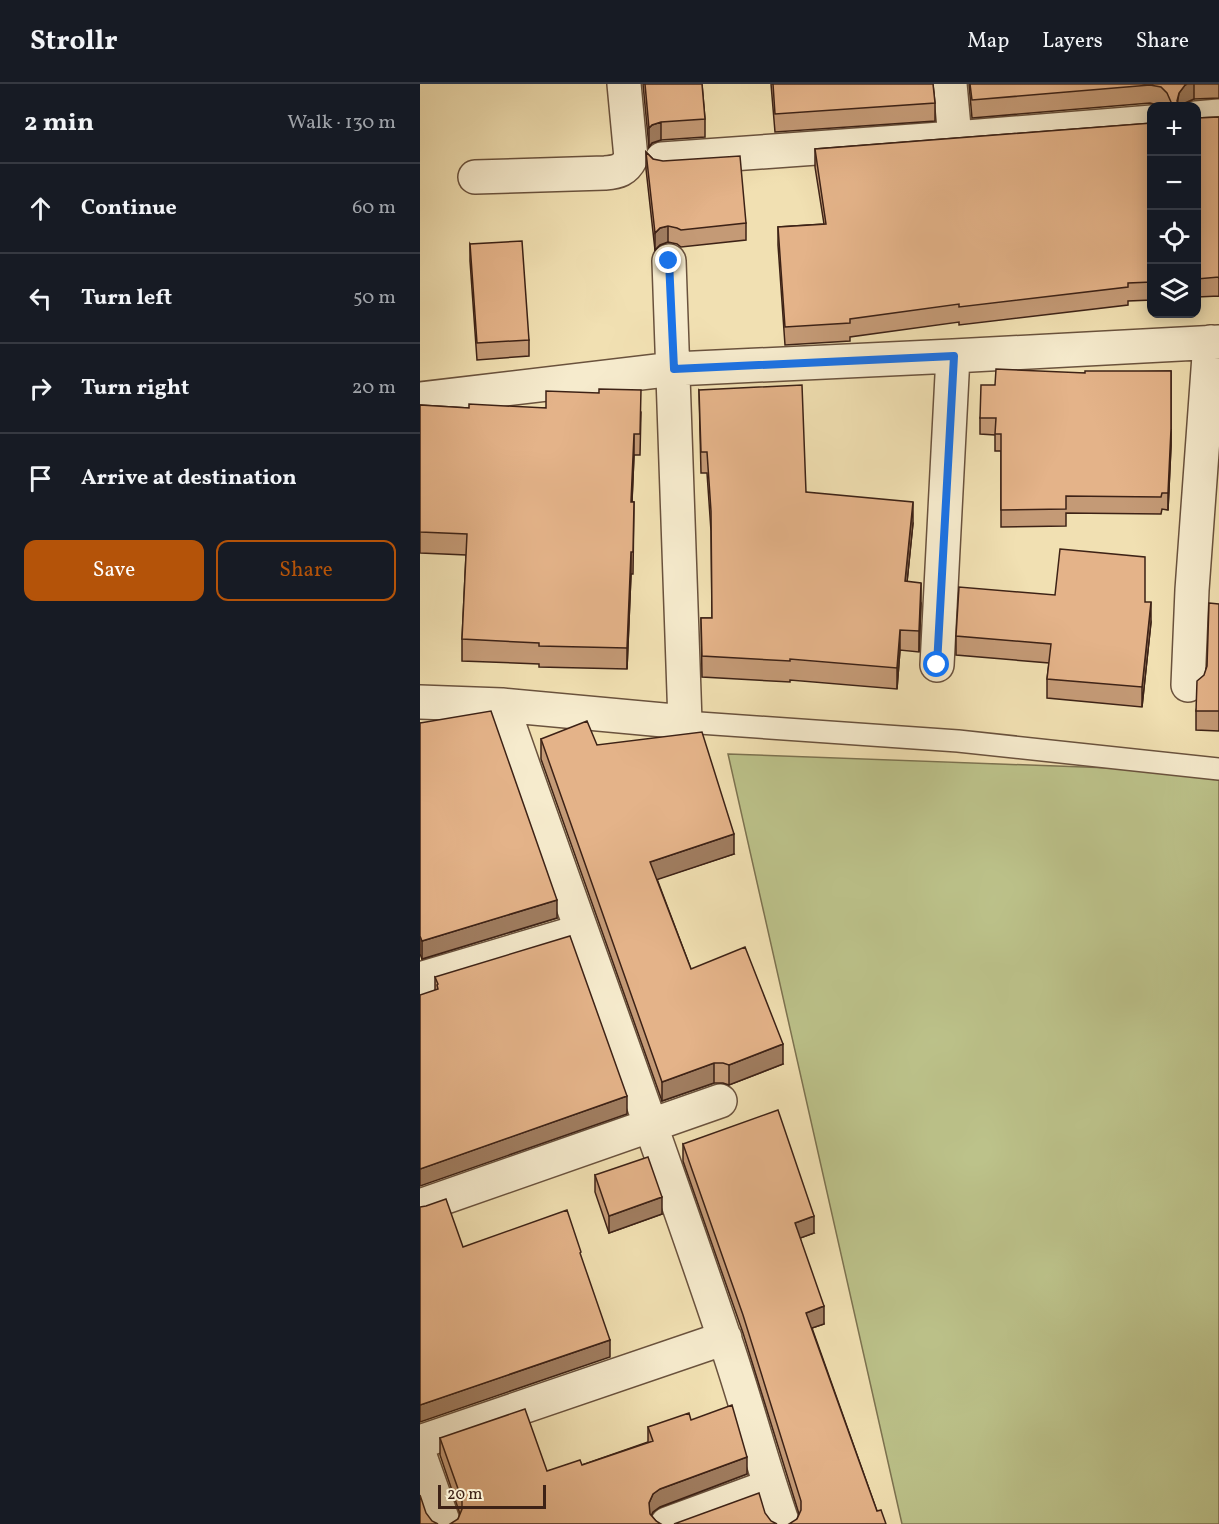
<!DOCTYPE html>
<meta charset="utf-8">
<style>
body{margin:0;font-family:Vollkorn,serif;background:#20242c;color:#f1f3f6}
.controls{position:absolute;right:18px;top:18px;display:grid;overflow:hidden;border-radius:12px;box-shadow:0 3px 15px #0003}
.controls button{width:54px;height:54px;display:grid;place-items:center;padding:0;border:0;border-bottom:2px solid #363941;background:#171b24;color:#f1f3f6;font:30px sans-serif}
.scale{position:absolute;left:18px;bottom:15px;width:108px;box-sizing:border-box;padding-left:6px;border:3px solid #3d2216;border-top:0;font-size:16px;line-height:21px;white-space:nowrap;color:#3d2216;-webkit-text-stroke:4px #f6ebcd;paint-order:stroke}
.stop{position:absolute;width:18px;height:18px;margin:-14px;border:4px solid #1a73e8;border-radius:50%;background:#fff}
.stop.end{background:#1a73e8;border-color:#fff;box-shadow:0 2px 6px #0008}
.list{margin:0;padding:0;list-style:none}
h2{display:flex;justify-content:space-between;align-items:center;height:78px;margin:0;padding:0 24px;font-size:26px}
h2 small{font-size:20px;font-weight:400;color:#9ea1a6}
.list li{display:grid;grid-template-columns:39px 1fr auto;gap:18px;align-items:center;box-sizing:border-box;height:90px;padding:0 24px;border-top:2px solid #363941}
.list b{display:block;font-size:22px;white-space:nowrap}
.list em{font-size:20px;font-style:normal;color:#9ea1a6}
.actions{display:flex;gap:12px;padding:18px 24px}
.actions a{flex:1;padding:14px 0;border:2px solid #b45309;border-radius:12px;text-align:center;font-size:21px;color:#b45309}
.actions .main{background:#b45309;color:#fff}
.icon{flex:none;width:33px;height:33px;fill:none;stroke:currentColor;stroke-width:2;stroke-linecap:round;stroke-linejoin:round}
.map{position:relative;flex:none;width:799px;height:1440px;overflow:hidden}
header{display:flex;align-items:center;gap:36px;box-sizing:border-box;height:84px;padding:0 30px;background:#171b24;border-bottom:2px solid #363941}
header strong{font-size:28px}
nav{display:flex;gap:33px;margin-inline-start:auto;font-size:21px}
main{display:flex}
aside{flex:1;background:#171b24}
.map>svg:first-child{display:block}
.green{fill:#bcc28a;stroke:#7c7250;stroke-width:1.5}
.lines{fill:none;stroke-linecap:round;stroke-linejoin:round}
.service-casing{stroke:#6a523d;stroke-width:24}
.minor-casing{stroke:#6a523d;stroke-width:36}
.service{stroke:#f6ebcd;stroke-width:21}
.minor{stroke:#f6ebcd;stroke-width:33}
.wall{fill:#c49a76;stroke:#3d2216;stroke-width:1.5}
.shaded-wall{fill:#a07d60;stroke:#3d2216;stroke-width:1.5}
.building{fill:#e4b389;stroke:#3d2216;stroke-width:1.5}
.route{stroke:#1a73e8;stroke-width:8}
</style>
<header>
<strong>Strollr</strong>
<nav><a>Map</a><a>Layers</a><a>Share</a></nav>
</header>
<main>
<aside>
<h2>2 min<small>Walk · 130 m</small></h2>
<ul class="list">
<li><svg class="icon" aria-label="ahead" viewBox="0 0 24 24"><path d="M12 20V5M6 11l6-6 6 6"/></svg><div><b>Continue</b></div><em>60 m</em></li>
<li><svg class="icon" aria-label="left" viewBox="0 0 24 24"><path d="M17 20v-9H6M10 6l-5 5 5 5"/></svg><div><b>Turn left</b></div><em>50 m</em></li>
<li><svg class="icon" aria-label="right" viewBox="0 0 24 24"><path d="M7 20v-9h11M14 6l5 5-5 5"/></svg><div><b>Turn right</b></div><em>20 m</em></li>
<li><svg class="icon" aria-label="arrive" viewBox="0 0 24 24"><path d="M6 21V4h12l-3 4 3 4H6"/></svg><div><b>Arrive at destination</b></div></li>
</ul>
<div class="actions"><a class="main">Save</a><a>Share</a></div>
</aside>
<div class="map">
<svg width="799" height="1440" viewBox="0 0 799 1440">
<rect width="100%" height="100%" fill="#f1e0b2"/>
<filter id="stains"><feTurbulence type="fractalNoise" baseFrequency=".00333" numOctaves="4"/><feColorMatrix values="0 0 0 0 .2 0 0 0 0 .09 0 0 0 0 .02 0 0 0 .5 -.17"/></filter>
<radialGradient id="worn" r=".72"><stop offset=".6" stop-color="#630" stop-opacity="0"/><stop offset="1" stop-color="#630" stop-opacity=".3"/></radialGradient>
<path class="green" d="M 308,670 L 799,688 L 799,1440 L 482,1440 Z"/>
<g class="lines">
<defs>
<path id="service" d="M 265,638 L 538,657 L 799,685"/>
<path id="minor" d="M 530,0 L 535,54
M 776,34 L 799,32
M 242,75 L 535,54 L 732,38
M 55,93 L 185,89 C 198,88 205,86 211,74 L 204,0
M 0,315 L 254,285 L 533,272 L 799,258
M 517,581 L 533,272
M 768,601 L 772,506 L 790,258
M 0,618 L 82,621 L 265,638 L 249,177
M 82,621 C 155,831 232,1040 303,1250 C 325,1313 341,1377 363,1440
M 0,895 L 161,847
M 0,1122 L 300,1017
M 0,1358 L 305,1254
M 0,1372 L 24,1440
M 247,1440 L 350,1402"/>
</defs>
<use href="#service" class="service-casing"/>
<use href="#minor" class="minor-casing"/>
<use href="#service" class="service"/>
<use href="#minor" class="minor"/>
</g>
<path class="wall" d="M 223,0 L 282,0 L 285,35 L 285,53 L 241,56 L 232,59 L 229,63 Z
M 351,0 L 513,0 L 515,19 L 515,37 L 355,48 Z
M 549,0 L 799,0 L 799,14 L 774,15 L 765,19 L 762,22 L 742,22 L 730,19 L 552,34 Z
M 799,33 L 799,213 L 799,212 L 777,213 L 777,34 Z
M 732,39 L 732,216 L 708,217 L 708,221 L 539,241 L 539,238 L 430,253 L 430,257 L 365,261 L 358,161 L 358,143 L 404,140 L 395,83 L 395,65 Z
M 226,68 L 233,75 L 326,139 L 326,156 L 261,163 L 257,160 L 248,158 L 240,161 L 235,166 L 226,85 Z
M 50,160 L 109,256 L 109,272 L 57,276 L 50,177 Z
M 751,287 L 751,362 L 748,426 L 742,425 L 741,430 L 646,429 L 646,442 L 581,443 L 581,367 L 575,367 L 575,351 L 560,350 L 560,334 L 575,301 L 665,289 Z
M 279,306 L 386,408 L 493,439 L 487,498 L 501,519 L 499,568 L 480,566 L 477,605 L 370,596 L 370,598 L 282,593 L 281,534 L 292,534 L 291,447 L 287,389 L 281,389 Z
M 179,309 L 221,328 L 220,371 L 214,371 L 212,418 L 214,418 L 213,490 L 211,490 L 207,585 L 119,583 L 119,580 L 42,577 L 42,555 L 46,471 L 0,469 L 0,321 L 49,324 L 126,324 Z
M 725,518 L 731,538 L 722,623 L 627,614 L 627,595 L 629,579 L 536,571 L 536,552 Z
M 799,520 L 799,647 L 776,646 L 776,627 L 787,582 Z
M 0,639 L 137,834 L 2,875 L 0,870 Z
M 121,655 L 177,661 L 314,770 L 237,795 L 271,885 L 363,980 L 309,1001 L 303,999 L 294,999 L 242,1017 L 121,675 Z
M 15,893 L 207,1030 L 15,906 Z
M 263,1060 L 394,1149 L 380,1154 L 404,1240 L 392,1244 L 457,1427 L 377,1435 L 379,1430 L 323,1249 L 263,1077 Z
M 175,1091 L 242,1130 L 189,1149 L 175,1108 Z
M 271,1336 L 327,1390 L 240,1423 L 233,1428 L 231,1431 L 236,1437 L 38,1435 L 40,1430 L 20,1371 L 20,1354 L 127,1387 L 162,1381 L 228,1358 L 228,1343 Z"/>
<path class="shaded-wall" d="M 767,0 L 774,0 L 774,15 L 765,19 L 762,22 L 757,22 L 759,9 L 765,1 Z
M 241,38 L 241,56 L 232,59 L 229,63 L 229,44 L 232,41 Z
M 248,142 L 248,158 L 240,161 L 235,166 L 235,149 L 240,144 Z
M 751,345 L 751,362 L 748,426 L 748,409 Z
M 214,350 L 214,371 L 211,439 L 211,418 Z
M 493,418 L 493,439 L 485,518 L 485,497 Z
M 211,468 L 211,490 L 207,585 L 207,564 Z
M 501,499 L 501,519 L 499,568 L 499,547 Z
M 731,518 L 731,538 L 722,623 L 722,603 Z
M 480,546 L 480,566 L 477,605 L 477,584 Z
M 314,750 L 314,770 L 230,798 L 230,778 Z
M 137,816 L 137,834 L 2,875 L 2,857 Z
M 363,960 L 363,980 L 309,1001 L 309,981 Z
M 294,979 L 294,999 L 242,1017 L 242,998 Z
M 207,1012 L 207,1030 L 0,1102 L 0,1085 Z
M 242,1113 L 242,1130 L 189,1149 L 189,1132 Z
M 394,1132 L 394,1149 L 375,1156 L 375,1139 Z
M 404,1222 L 404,1240 L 386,1246 L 386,1229 Z
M 190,1256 L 190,1273 L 0,1338 L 0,1321 Z
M 327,1373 L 327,1390 L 240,1423 L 233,1428 L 229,1436 L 229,1419 L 233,1410 L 240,1405 Z"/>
<path class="building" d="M 225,0 L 282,0 L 285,35 L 241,38 L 232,41 L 229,44 Z
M 353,0 L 513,0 L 515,19 L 355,30 Z
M 550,0 L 767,0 L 765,1 L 759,9 L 757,17 L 759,22 L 750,22 L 751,18 L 747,9 L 741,3 L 730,1 L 552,16 Z
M 799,33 L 799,195 L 799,193 L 777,195 L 777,34 Z
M 732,39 L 732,198 L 708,199 L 708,203 L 539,223 L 539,220 L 430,235 L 430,239 L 365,243 L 358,143 L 406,140 L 395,65 Z
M 226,68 L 233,75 L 243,77 L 320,72 L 326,139 L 261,146 L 257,144 L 248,142 L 240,144 L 235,149 Z
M 102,157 L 109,256 L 57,259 L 50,160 Z
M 576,285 L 665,289 L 665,287 L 751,287 L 751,345 L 748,409 L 742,409 L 741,413 L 646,412 L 646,425 L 581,426 L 581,350 L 575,350 L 576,334 L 560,334 L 561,301 L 575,301 Z
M 382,301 L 386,408 L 493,418 L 485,497 L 501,499 L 499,547 L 480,546 L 477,584 L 370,575 L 370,577 L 282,572 L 281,534 L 292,534 L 291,427 L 287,368 L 281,368 L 279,306 Z
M 179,305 L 221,306 L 220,350 L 214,350 L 211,418 L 214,418 L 213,468 L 211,468 L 207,564 L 119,562 L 119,559 L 42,555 L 47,450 L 0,448 L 0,321 L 49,324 L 49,320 L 126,324 L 126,307 L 179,309 Z
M 640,465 L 725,473 L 725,518 L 731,518 L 722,603 L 627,595 L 631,560 L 536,552 L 539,503 L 635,511 Z
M 789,519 L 799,520 L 799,627 L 776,627 L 777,597 L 784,591 L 787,582 Z
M 71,627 L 137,816 L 2,857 L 0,852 L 0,639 Z
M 167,637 L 177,661 L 282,648 L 314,750 L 230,778 L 271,885 L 325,863 L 363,960 L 309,981 L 303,979 L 294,979 L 242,998 L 121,655 Z
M 150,852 L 207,1012 L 0,1085 L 0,911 L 18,905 L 17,901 L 18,900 L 15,893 Z
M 358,1026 L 394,1132 L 375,1139 L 404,1222 L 386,1229 L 457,1427 L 461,1426 L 466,1440 L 369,1440 L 377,1435 L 381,1426 L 381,1417 L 323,1231 L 263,1060 Z
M 228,1073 L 242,1113 L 189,1132 L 175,1091 Z
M 26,1115 L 43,1163 L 147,1126 L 161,1168 L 160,1169 L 190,1256 L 0,1321 L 0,1123 L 6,1122 Z
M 312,1321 L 327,1373 L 240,1405 L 233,1410 L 229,1419 L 230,1430 L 236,1437 L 241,1440 L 30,1440 L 38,1435 L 42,1425 L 42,1416 L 20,1354 L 105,1325 L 127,1387 L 160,1376 L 162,1381 L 233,1357 L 228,1343 L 269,1329 L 271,1336 Z
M 339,1409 L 345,1429 L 351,1437 L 357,1440 L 254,1440 Z
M 0,1411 L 6,1429 L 12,1437 L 18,1440 L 0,1440 Z"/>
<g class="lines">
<path class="route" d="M 249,177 L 254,285 L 534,272 L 517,581"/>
</g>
<rect width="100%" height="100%" filter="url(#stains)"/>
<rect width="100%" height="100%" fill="url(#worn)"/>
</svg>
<div class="controls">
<button>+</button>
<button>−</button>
<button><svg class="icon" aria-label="locate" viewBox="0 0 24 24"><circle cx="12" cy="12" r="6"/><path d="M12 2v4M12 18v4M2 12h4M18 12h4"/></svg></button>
<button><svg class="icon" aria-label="layers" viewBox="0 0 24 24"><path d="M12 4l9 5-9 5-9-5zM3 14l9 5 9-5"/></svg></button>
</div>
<div class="scale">20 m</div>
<div class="stop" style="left:517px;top:581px"></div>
<div class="stop end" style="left:249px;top:177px"></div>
</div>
</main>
